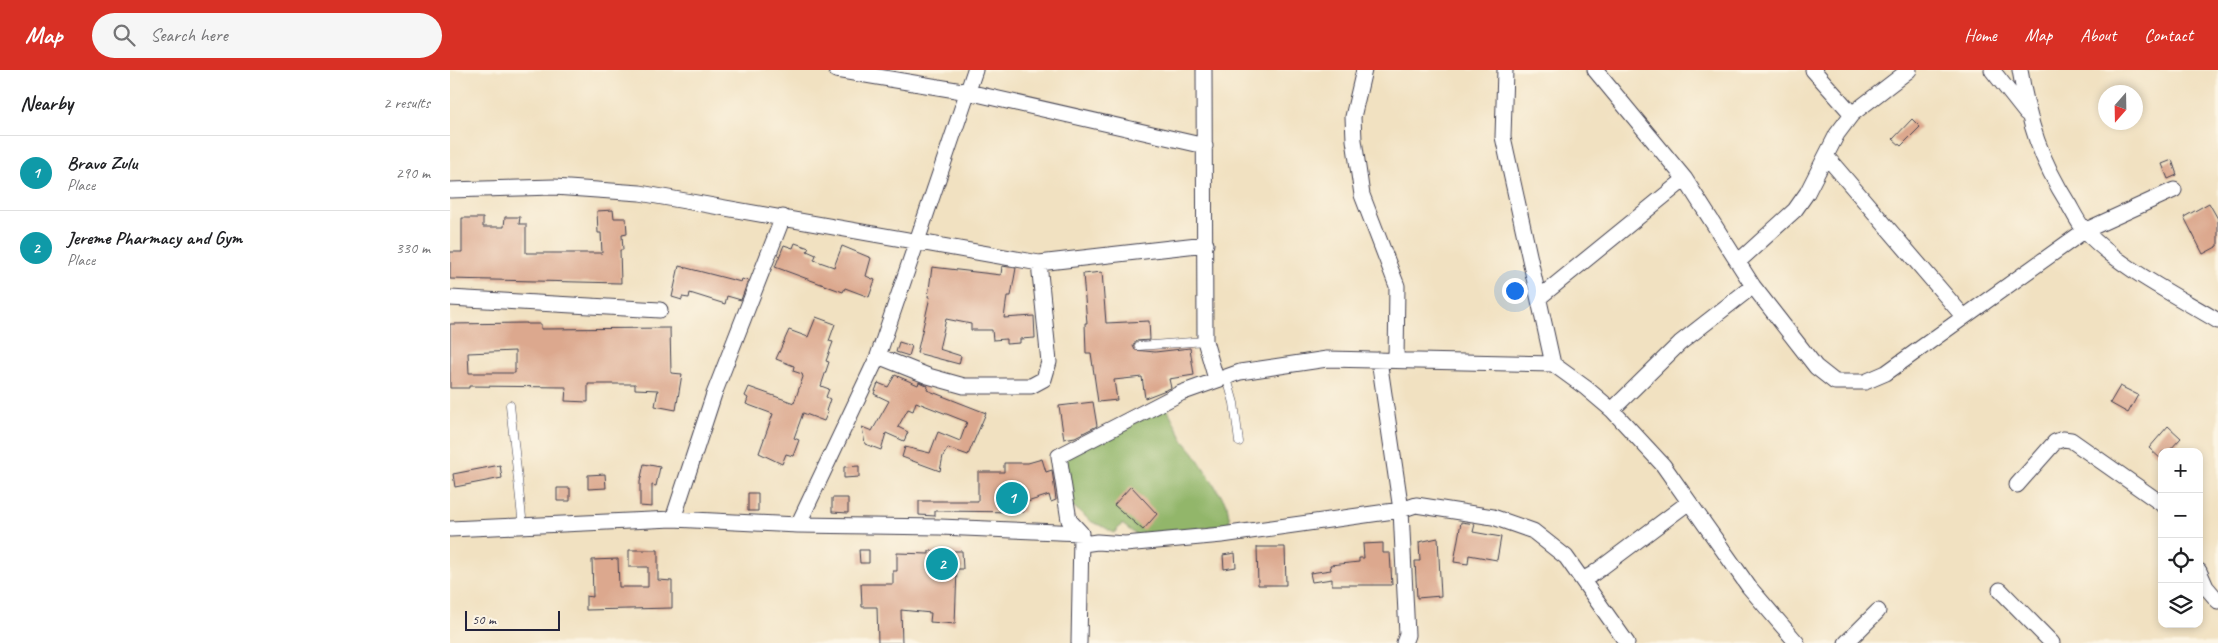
<!DOCTYPE html>
<meta charset="utf-8">
<style>
body{margin:0;font-family:Caveat,sans-serif;background:#f6f6f6;color:#202124}
.controls{position:absolute;right:15px;bottom:15px;display:grid;overflow:hidden;border-radius:10px;box-shadow:0 2px 8px #0003}
.controls button{width:45px;height:45px;display:grid;place-items:center;padding:0;border:0;border-bottom:1px solid #e0e0e0;background:#fff;color:#202124;font:25px sans-serif}
.compass{position:absolute;left:1648px;top:15px;width:45px;height:45px;border-radius:50%;background:#fff;box-shadow:0 2px 8px #0003;rotate:200deg}
.scale{position:absolute;left:15px;bottom:12px;width:95px;box-sizing:border-box;padding-left:5px;border:2px solid #22223b;border-top:0;font-size:14px;line-height:18px;white-space:nowrap;color:#22223b;-webkit-text-stroke:4px #fcf5e5;paint-order:stroke}
.you{position:absolute;left:1064px;top:220px;width:18px;height:18px;margin:-12px;border:4px solid #fff;border-radius:50%;background:#1a73e8;box-shadow:0 0 0 8px #1a73e833}
.badge{display:grid;place-items:center;width:32px;height:32px;border-radius:50%;background:#d93025;color:#fff;font-size:16px;font-weight:700}
.pin{position:absolute;translate:-50% -50%;border:2px solid #fff;box-shadow:0 1px 5px #0006}
.list{margin:0;padding:0;list-style:none}
h2{display:flex;justify-content:space-between;align-items:center;height:65px;margin:0;padding:0 20px;font-size:21px}
h2 small{font-size:16px;font-weight:400;color:#757577}
.list li{display:grid;grid-template-columns:32px 1fr auto;gap:15px;align-items:center;box-sizing:border-box;height:75px;padding:0 20px;border-top:1px solid #e0e0e0}
.list b{display:block;font-size:19px;white-space:nowrap}
.list p{margin:0;font-size:16px;white-space:nowrap;color:#757577}
.list em{font-size:16px;font-style:normal;color:#757577}
.icon{flex:none;width:28px;height:28px;fill:none;stroke:currentColor;stroke-width:2;stroke-linecap:round;stroke-linejoin:round}
.map{position:relative;flex:none;width:1768px;height:573px;overflow:hidden}
header{display:flex;align-items:center;gap:30px;box-sizing:border-box;height:70px;padding:0 25px;background:#d93025;color:#fff}
header strong{font-size:24px}
nav{display:flex;gap:28px;margin-inline-start:auto;font-size:18px}
.search{width:350px;height:45px;background:#f6f6f6;display:flex;align-items:center;gap:12px;box-sizing:border-box;padding:0 18px;border-radius:28px;color:#757577;font-size:19px}
main{display:flex}
aside{flex:1;background:#fff}
.map>svg:first-child{display:block}
.forest{fill:#92b66a;stroke:#5a6c52}
.building{fill:#dca88e;fill-rule:evenodd}
.lines{fill:none;stroke-linecap:round;stroke-linejoin:round}
.lane-casing{stroke:#413f4f;stroke-width:9}
.street-casing{stroke:#413f4f;stroke-width:17}
.lane{stroke:#fff;stroke-width:8}
.street{stroke:#fff;stroke-width:15}
</style>
<header>
<strong>Map</strong>
<div class="search"><svg class="icon" aria-label="search" viewBox="0 0 24 24"><circle cx="10" cy="10" r="6"/><path d="M15 15l6 6"/></svg>Search here</div>
<nav><a>Home</a><a>Map</a><a>About</a><a>Contact</a></nav>
</header>
<main>
<aside>
<h2>Nearby<small>2 results</small></h2>
<ul class="list">
<li><span class="badge" style="background:#0f9aa8">1</span><div><b>Bravo Zulu</b><p>Place</p></div><em>290 m</em></li>
<li><span class="badge" style="background:#0f9aa8">2</span><div><b>Jereme Pharmacy and Gym</b><p>Place</p></div><em>330 m</em></li>
</ul>
</aside>
<div class="map">
<svg width="1768" height="573" viewBox="0 0 1768 573">
<rect width="100%" height="100%" fill="#fcf5e5"/>
<filter id="ink" filterUnits="userSpaceOnUse"><feTurbulence type="fractalNoise" baseFrequency=".02" numOctaves="2"/><feDisplacementMap in="SourceGraphic" scale="10" xChannelSelector="R" yChannelSelector="G"/><feConvolveMatrix kernelMatrix="1 2 1 2 8 2 1 2 1" color-interpolation-filters="sRGB"/></filter>
<filter id="wash" filterUnits="userSpaceOnUse"><feTurbulence type="fractalNoise" baseFrequency=".0096" numOctaves="4" result="noise"/><feDisplacementMap in="SourceGraphic" scale="20" xChannelSelector="R" yChannelSelector="G"/><feGaussianBlur stdDeviation="1.12" result="paint"/><feColorMatrix in="noise" values="0 0 0 0 0 0 0 0 0 0 0 0 0 0 0 0 0 1.4 0 .05"/><feComposite in="paint" operator="in"/></filter>
<g filter="url(#wash)">
<rect width="100%" height="100%" fill="#f1e1c1"/>
<path class="forest" d="M 717,338 L 733,370 L 744,383 L 777,435 L 780,452 L 774,455 L 697,466 L 688,466 L 672,454 L 664,463 L 654,457 L 642,452 L 619,433 L 614,395 L 618,383 Z"/>
<g id="blocks">
<path class="building" d="M 1462,49 L 1470,57 L 1451,76 L 1443,69 Z
M 1722,90 L 1727,105 L 1718,109 L 1712,94 Z
M 1759,133 L 1768,149 L 1768,176 L 1753,184 L 1734,147 Z
M 163,140 L 164,148 L 176,148 L 177,164 L 172,165 L 173,180 L 170,180 L 171,213 L 0,209 L 0,182 L 12,182 L 12,148 L 33,148 L 33,157 L 54,157 L 55,147 L 70,147 L 69,154 L 76,154 L 76,183 L 152,183 L 151,163 L 148,163 L 147,141 Z
M 345,173 L 359,178 L 357,181 L 366,185 L 364,190 L 384,197 L 392,176 L 421,188 L 416,206 L 425,210 L 419,227 L 395,218 L 393,222 L 325,197 L 334,175 L 343,178 Z
M 229,196 L 291,212 L 292,209 L 298,211 L 291,230 L 277,226 L 275,234 L 240,223 L 239,228 L 232,227 L 232,230 L 222,227 Z
M 552,196 L 566,198 L 561,226 L 557,226 L 554,248 L 584,246 L 585,268 L 570,269 L 570,273 L 556,274 L 556,269 L 543,270 L 542,260 L 521,260 L 521,254 L 496,249 L 489,279 L 511,286 L 509,294 L 467,283 L 480,227 L 478,227 L 482,197 L 551,205 Z
M 652,202 L 656,253 L 699,251 L 700,270 L 686,271 L 683,276 L 685,280 L 705,282 L 740,278 L 744,305 L 719,309 L 721,318 L 695,328 L 692,307 L 664,310 L 667,330 L 648,332 L 641,283 L 636,283 L 635,253 L 637,253 L 633,204 Z
M 366,247 L 385,254 L 379,271 L 383,272 L 376,291 L 379,292 L 371,316 L 379,319 L 376,327 L 380,329 L 376,341 L 378,342 L 374,351 L 353,343 L 344,368 L 349,370 L 343,386 L 336,384 L 332,394 L 309,383 L 323,344 L 296,334 L 298,328 L 295,326 L 299,317 L 344,333 L 353,307 L 352,304 L 343,301 L 344,296 L 326,289 L 339,260 L 358,267 Z
M 77,253 L 77,254 L 91,254 L 91,259 L 220,258 L 221,303 L 232,304 L 226,340 L 205,336 L 208,320 L 185,319 L 185,314 L 138,314 L 138,332 L 115,331 L 116,317 L 19,316 L 19,318 L 0,318 L 0,254 ZM 65,281 L 65,303 L 19,303 L 18,283 Z
M 449,272 L 462,276 L 459,286 L 446,282 Z
M 445,305 L 468,315 L 469,312 L 478,316 L 477,320 L 536,343 L 518,385 L 498,378 L 493,386 L 490,401 L 452,387 L 455,377 L 480,383 L 488,362 L 510,371 L 517,352 L 466,332 L 463,341 L 458,339 L 448,357 L 458,362 L 454,371 L 436,363 L 431,380 L 415,374 L 412,357 L 422,361 L 439,331 L 424,324 L 428,313 L 438,317 Z
M 1670,316 L 1688,325 L 1678,343 L 1660,333 Z
M 643,332 L 647,356 L 625,367 L 614,369 L 609,336 Z
M 1718,356 L 1731,368 L 1718,382 L 1712,382 L 1712,390 L 1699,378 Z
M 592,389 L 596,402 L 602,400 L 606,430 L 601,432 L 599,425 L 574,433 L 574,442 L 485,441 L 485,446 L 469,445 L 469,431 L 528,431 L 528,402 L 554,402 L 554,393 L 578,393 Z
M 194,394 L 210,397 L 206,416 L 202,415 L 202,437 L 190,436 L 190,412 Z
M 50,395 L 52,408 L 5,417 L 3,404 Z
M 409,396 L 409,407 L 394,408 L 394,397 Z
M 155,404 L 156,418 L 138,419 L 138,405 Z
M 681,416 L 707,444 L 693,460 L 664,435 Z
M 107,418 L 120,418 L 120,431 L 107,431 Z
M 298,423 L 308,423 L 308,441 L 298,441 Z
M 382,428 L 398,428 L 398,443 L 382,442 Z
M 1011,452 L 1025,454 L 1023,462 L 1051,467 L 1047,490 L 1019,485 L 1018,494 L 1004,492 Z
M 988,468 L 991,526 L 967,528 L 965,491 L 970,491 L 969,472 Z
M 933,473 L 933,483 L 940,483 L 942,515 L 882,515 L 882,509 L 862,512 L 860,503 L 881,500 L 880,495 L 909,492 L 909,488 L 914,488 L 913,474 Z
M 807,477 L 835,477 L 836,515 L 808,515 Z
M 179,480 L 208,480 L 208,510 L 222,511 L 222,538 L 136,540 L 136,526 L 143,527 L 142,490 L 168,489 L 169,517 L 198,517 L 198,497 L 179,497 Z
M 409,480 L 419,480 L 419,493 L 410,493 Z
M 479,481 L 512,481 L 513,499 L 507,499 L 505,554 L 480,552 L 481,543 L 451,540 L 452,573 L 428,573 L 427,537 L 412,537 L 411,514 L 443,514 L 443,501 L 447,501 L 447,483 L 479,484 Z
M 785,483 L 786,497 L 774,499 L 773,485 Z"/>
</g>
</g>
<g filter="url(#ink)">
<use href="#blocks" fill-opacity="0" stroke="#413f4f" stroke-width="1"/>
<g class="lines">
<defs>
<path id="lane" d="M 689,276 L 755,271
M 776,305 L 784,333 L 789,372
M 60,335 L 73,457"/>
<path id="street" d="M 386,0 L 518,22 L 755,76
M 754,0 L 755,271 L 766,309
M 914,0 L 903,47 L 904,70 L 912,125 L 947,216 L 946,290
M 1055,0 L 1053,67 L 1103,294
M 1145,0 L 1235,109 L 1303,216 L 1366,297 L 1385,312 L 1415,312 L 1436,303 L 1634,161 L 1724,120
M 1363,0 L 1402,44
M 1542,0 L 1576,43
M 1570,0 C 1579,54 1590,89 1619,135 C 1624,144 1629,154 1635,161 C 1670,198 1725,225 1768,251
M 1376,86 L 1513,246
M 0,120 L 104,117 L 190,123 L 589,193 L 756,174
M 1289,191 L 1345,140 L 1357,123 L 1387,64 L 1402,44 L 1459,0
M 1090,227 L 1235,109
M 0,228 L 210,240
M 428,286 L 478,306 L 514,316 L 581,316 L 594,309 L 599,292 L 589,193
M 929,290 L 951,440 L 957,565 L 954,573
M 1162,340 L 1230,273 L 1303,216
M 1567,415 L 1605,372 L 1613,369 L 1621,370 L 1712,434
M 223,449 L 264,324 L 333,147
M 348,455 L 428,286 L 525,0
M 0,459 L 223,449 L 348,455 L 490,457 L 631,463 L 619,450 L 609,386 L 731,323 L 790,302 L 877,289 L 1103,294 L 1136,318 L 1162,340 L 1213,395 L 1299,517 L 1347,573
M 633,474 L 647,472 L 675,474 L 772,465 L 951,440 L 966,435 L 1043,447 L 1083,461 L 1116,487 L 1177,573
M 1749,501 L 1756,517 L 1768,531
M 1134,509 L 1143,504 L 1239,432
M 1550,520 L 1602,573
M 629,573 L 631,465
M 1396,573 L 1428,541"/>
</defs>
<use href="#lane" class="lane-casing"/>
<use href="#street" class="street-casing"/>
<use href="#lane" class="lane"/>
<use href="#street" class="street"/>
</g>
</g>
</svg>
<div class="controls">
<button>+</button>
<button>−</button>
<button><svg class="icon" aria-label="locate" viewBox="0 0 24 24"><circle cx="12" cy="12" r="6"/><path d="M12 2v4M12 18v4M2 12h4M18 12h4"/></svg></button>
<button><svg class="icon" aria-label="layers" viewBox="0 0 24 24"><path d="M12 4l9 5-9 5-9-5zM3 14l9 5 9-5"/></svg></button>
</div>
<svg class="compass" viewBox="-18 -18 36 36"><path d="M0-13l5 13h-10z" fill="#e53935"/><path d="M0 13l5-13h-10z" fill="#757577"/></svg>
<div class="scale">50 m</div>
<div class="you"></div>
<div class="pin badge" style="left:562px;top:428px;background:#0f9aa8">1</div>
<div class="pin badge" style="left:492px;top:494px;background:#0f9aa8">2</div>
</div>
</main>
